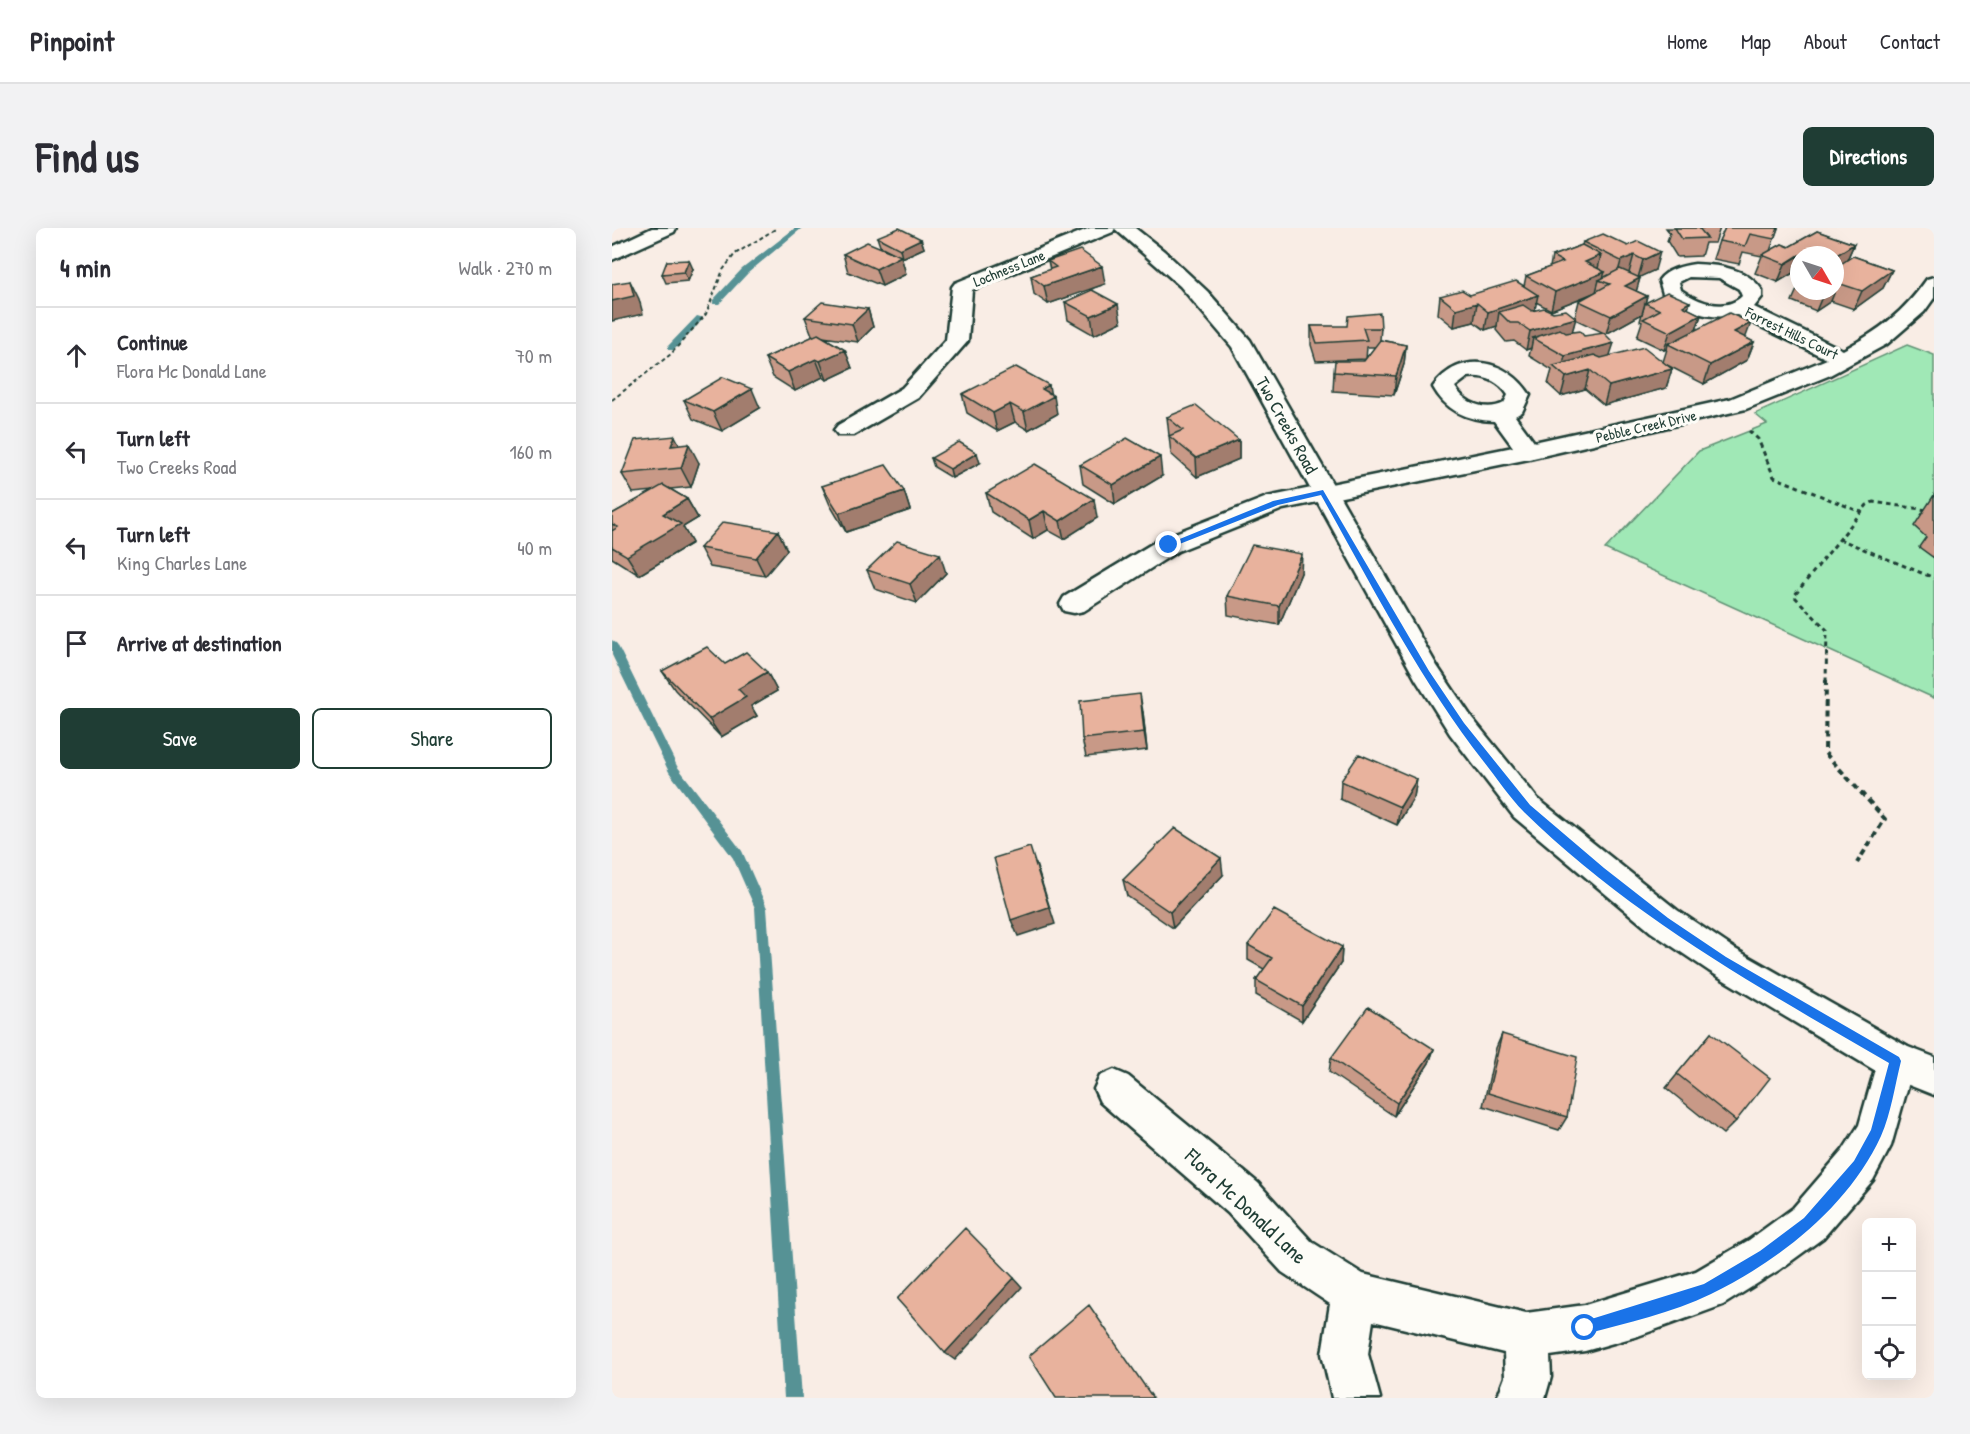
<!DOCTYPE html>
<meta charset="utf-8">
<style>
body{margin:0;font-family:"Patrick Hand",sans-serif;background:#f2f2f3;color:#2b2b33}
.controls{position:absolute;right:18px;bottom:18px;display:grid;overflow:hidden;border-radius:9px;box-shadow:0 6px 24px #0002}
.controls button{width:54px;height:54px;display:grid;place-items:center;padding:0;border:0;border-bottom:2px solid #e1e1e2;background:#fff;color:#2b2b33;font:30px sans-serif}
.compass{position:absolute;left:1178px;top:18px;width:54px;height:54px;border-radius:50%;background:#fff;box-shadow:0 6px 24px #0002;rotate:129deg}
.stop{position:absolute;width:18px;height:18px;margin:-14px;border:4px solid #1a73e8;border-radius:50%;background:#fff}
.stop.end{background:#1a73e8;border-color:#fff;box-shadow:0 2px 6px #0008}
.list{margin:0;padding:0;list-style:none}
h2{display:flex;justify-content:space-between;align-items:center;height:78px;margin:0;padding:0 24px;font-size:26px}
h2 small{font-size:20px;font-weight:400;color:#7c7c81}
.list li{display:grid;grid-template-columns:39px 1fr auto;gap:18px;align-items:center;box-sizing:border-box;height:96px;padding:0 24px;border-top:2px solid #e1e1e2}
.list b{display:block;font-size:22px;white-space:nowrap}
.list p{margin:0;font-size:20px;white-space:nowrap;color:#7c7c81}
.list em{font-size:20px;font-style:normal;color:#7c7c81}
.actions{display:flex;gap:12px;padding:18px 24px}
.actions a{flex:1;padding:14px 0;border:2px solid #1f3d34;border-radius:9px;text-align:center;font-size:21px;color:#1f3d34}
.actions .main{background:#1f3d34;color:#fff}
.icon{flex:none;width:33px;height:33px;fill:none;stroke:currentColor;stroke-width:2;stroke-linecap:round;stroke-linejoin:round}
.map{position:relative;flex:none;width:1322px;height:1170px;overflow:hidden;border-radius:9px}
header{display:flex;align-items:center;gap:36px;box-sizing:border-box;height:84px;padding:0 30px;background:#fff;border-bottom:2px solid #e1e1e2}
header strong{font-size:28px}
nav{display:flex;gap:33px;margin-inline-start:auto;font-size:21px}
.intro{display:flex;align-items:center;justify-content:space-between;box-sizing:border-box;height:144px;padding:0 36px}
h1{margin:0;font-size:42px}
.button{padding:15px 27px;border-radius:9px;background:#1f3d34;color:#fff;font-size:21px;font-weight:700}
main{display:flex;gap:36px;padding:0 36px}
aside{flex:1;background:#fff;border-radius:9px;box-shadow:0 6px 24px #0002}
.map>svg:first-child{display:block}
.green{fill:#a0e8b6;stroke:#609275;stroke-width:1.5}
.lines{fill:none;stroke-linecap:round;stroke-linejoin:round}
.stream{fill:#569295;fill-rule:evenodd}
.street-casing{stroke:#1f3d34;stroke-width:5}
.secondary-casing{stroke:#1f3d34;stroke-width:5}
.path-far2{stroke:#1f3d34;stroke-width:2;stroke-dasharray:4 3;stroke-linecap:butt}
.path-far1{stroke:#1f3d34;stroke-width:3;stroke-dasharray:4.5 4;stroke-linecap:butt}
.path{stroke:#1f3d34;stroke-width:4;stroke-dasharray:6 4.5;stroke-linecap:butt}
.street{fill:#fdfcf7;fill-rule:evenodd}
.secondary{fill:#fdfcf7;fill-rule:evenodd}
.wall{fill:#c89987;stroke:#1f3d34;stroke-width:1.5;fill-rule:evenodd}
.shaded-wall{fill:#a27d6e;stroke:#1f3d34;stroke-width:1.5}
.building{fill:#e8b29d;stroke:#1f3d34;stroke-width:1.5}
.route{fill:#1a73e8}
.labels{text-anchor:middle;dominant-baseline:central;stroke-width:6;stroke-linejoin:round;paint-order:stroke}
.far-street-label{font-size:15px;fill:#1f3d34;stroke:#fdfcf7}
.street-label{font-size:18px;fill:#1f3d34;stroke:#fdfcf7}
.near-street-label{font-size:21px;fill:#1f3d34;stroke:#fdfcf7}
</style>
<header>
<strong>Pinpoint</strong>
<nav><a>Home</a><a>Map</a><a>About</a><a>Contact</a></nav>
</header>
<div class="intro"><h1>Find us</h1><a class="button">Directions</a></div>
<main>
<aside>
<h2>4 min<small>Walk · 270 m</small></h2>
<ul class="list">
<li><svg class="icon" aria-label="ahead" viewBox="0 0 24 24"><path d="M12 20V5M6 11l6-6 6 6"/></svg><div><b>Continue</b><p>Flora Mc Donald Lane</p></div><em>70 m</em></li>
<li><svg class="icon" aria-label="left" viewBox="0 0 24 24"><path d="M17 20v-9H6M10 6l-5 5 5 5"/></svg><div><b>Turn left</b><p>Two Creeks Road</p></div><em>160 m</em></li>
<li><svg class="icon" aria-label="left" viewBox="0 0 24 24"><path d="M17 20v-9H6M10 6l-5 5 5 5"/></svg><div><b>Turn left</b><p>King Charles Lane</p></div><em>40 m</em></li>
<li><svg class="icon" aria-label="arrive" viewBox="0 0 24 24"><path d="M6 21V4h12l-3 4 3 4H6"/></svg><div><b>Arrive at destination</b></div></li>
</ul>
<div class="actions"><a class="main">Save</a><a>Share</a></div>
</aside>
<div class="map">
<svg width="1322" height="1170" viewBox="0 0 1322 1170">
<rect width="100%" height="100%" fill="#f9ede5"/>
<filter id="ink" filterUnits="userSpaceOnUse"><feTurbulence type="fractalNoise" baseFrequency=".0167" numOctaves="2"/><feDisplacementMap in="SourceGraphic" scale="12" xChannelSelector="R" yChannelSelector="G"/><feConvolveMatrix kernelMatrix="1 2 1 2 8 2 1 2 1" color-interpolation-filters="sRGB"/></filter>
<g filter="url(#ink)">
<path class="green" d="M 1295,117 L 1322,127 L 1322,470 L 993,321 L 1087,223 L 1155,196 L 1143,186 Z"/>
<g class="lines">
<path class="stream" d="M 183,0 L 190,0 L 136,45 L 107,76 L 101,76 L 101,72 L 130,41 Z
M 85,88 L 92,90 L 62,122 L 56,122 L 56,118 Z
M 0,412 L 5,416 L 65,538 L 130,623 L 155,680 L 190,1170 L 172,1170 L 143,680 L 121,630 L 57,544 L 0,427 Z"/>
<defs>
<path id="street" d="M 40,0 L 64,0 L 62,4 L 0,32 L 0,19 Z
M 478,0 L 503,0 L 501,4 L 360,62 L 356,113 L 306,170 L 242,207 L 226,207 L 222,202 L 226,197 L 290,160 L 334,112 L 340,59 L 343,55 Z
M 1083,36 C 1107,37 1135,40 1150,62 L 1150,69 L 1142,79 L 1231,122 C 1267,103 1292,84 1315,51 L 1322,49 L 1322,70 L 1312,84 L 1275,116 L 1216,148 L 1134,181 L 917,231 L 671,281 L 566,323 L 472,383 L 462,385 L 452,383 L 448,376 L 452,369 L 548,311 L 655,269 L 901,219 L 882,193 C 855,192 834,183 821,159 C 847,121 896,131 918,167 L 910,184 L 903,188 L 922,214 L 1118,171 L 1215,131 L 1125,87 C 1099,92 1073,84 1052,69 L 1047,52 C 1055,41 1070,38 1083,36 ZM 1077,49 L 1107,50 L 1127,61 L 1130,68 C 1113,85 1086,74 1069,62 L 1067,54 ZM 856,149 C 872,147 887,153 896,167 L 892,175 C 875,184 853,176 843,159 Z
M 1283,815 L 1297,820 L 1303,833 L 1279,918 L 1261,952 L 1211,1010 L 1167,1042 L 1111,1077 L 1026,1108 L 973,1123 L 938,1128 L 939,1149 L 933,1170 L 885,1170 L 893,1149 L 892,1125 L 761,1093 L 756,1126 L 768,1170 L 720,1170 L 710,1126 L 718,1076 L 670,1044 L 616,985 L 488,874 L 482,861 L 488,848 L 502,842 L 516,848 L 646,955 L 700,1014 L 751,1046 L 914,1085 L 973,1077 L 1084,1043 L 1137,1012 L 1181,980 L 1231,922 L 1247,897 L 1269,820 Z"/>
<path id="secondary" d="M 502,0 L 523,0 L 552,23 L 596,64 L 638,112 L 825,438 L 860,490 L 926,571 L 1065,682 L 1123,721 L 1296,819 L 1322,829 L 1322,867 L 1269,846 L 1097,743 L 1039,704 L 902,589 L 838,506 L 804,452 L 620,119 L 568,58 Z"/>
</defs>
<use href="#street" class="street-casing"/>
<use href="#secondary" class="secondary-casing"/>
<path class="path-far2" d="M 0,172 L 59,126 L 94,86 L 111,42 L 123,26 L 165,0"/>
<path class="path-far1" d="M 1137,203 L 1146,211 L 1162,249 L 1249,284
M 1227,311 L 1322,350
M 1214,454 L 1215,402 L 1182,368 L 1255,277 L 1261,274 L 1322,283"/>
<path class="path" d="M 1214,452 L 1213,525 L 1273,591 L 1245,635"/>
<use href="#street" class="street"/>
<use href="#secondary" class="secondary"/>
</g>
<path class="wall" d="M 1054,0 L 1108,0 L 1103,15 L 1093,15 L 1089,28 L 1065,29 L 1055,13 L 1058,5 Z
M 1113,0 L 1166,0 L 1158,23 L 1170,16 L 1177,19 L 1205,3 L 1242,16 L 1235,32 L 1241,28 L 1280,42 L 1271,60 L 1242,81 L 1219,73 L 1204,83 L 1180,73 L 1187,57 L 1187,63 L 1223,63 L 1223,27 L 1187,27 L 1187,48 L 1181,45 L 1166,54 L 1143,45 L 1150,28 L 1131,24 L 1127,36 L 1101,31 L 1107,13 Z
M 265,9 L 309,11 L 312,20 L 290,30 L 289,29 L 294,46 L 270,58 L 236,44 L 231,26 L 284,26 L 268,18 Z
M 971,14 L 1016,18 L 1043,42 L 1026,49 L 1028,50 L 1024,63 L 1035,68 L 1030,86 L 994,106 L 963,91 L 960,105 L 972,108 L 998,128 L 1051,134 L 1055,121 L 1052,122 L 1025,109 L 1030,94 L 1028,93 L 1033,75 L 1078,74 L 1076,81 L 1089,87 L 1084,102 L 1134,110 L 1142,114 L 1135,132 L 1092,156 L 1055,137 L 1060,141 L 1054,160 L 992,177 L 973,161 L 949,168 L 936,156 L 940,142 L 917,128 L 919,120 L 914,122 L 902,113 L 894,114 L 884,102 L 885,98 L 873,102 L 862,94 L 842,99 L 826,86 L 828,68 L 858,67 L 912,58 L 914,48 L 938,39 L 940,28 L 970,17 ZM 982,65 L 967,73 L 963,89 L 941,84 L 923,83 L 924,74 L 939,82 Z
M 436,33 L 493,56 L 436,76 L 422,66 L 419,48 L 438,42 Z
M 81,41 L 76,53 L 54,55 L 50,46 Z
M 453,74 L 509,94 L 482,107 L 456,92 Z
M 256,81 L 261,99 L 246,114 L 211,109 L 233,122 L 240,140 L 215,152 L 211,149 L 183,163 L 161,149 L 153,130 L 202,108 L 200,107 L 193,89 Z
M 699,98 L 769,100 L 768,112 L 794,117 L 792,136 L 782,167 L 721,163 L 722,144 L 752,133 L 763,119 L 755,119 L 754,131 L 704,133 L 699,117 Z
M 350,166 L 438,166 L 445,186 L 416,202 L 403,194 L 385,203 L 355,185 Z
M 72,172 L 148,180 L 110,203 L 81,191 Z
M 555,189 L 627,212 L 627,231 L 585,249 L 559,226 Z
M 68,217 L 87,235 L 79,259 L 58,261 L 75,271 L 86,290 L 71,299 L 80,315 L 27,347 L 0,330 L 0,286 L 42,263 L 21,265 L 10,246 Z
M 319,230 L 368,235 L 340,250 L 322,239 Z
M 468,237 L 550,248 L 503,276 L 471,256 Z
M 210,258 L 292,263 L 298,282 L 234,304 L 218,277 Z
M 374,265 L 485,290 L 452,311 L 436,302 L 421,311 L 379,284 Z
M 1322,267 L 1322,330 L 1307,319 L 1314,309 L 1302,298 Z
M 166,303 L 175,322 L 153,348 L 98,339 L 88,320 Z
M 255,342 L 334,345 L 305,375 L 263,361 Z
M 689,345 L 667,397 L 616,387 L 615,368 Z
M 113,436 L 155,444 L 165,463 L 139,478 L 145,488 L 109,509 L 63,462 L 50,443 Z
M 531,484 L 535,522 L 474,529 L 470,511 Z
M 805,551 L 802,569 L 785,597 L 728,571 L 729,553 Z
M 611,647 L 561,700 L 515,668 L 511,652 Z
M 636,717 L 730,719 L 729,735 L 690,793 L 644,767 L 644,752 L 652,741 L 636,732 Z
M 1099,805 L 1124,893 L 1111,906 L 1054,860 Z
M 890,806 L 955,889 L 947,902 L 871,878 L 884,820 Z
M 822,821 L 817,835 L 782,888 L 717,844 L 719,830 Z"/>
<path class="shaded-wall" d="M 309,11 L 312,20 L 290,30 L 288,21 Z
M 1242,16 L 1234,34 L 1223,41 L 1223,28 Z
M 1048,24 L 1043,42 L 1026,50 L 1031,32 Z
M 989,27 L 985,45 L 973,34 Z
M 1022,27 L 1017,45 L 1004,51 L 1009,33 Z
M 289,28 L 294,46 L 270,58 L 264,41 Z
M 1187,28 L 1181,45 L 1166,54 L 1173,36 Z
M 77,32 L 81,41 L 76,53 L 72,44 Z
M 490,38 L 493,56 L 436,76 L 432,58 Z
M 1280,42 L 1271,60 L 1242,81 L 1250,63 Z
M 993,44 L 990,53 L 987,52 L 984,64 L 939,82 L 943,64 Z
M 1028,50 L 1023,68 L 1013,58 Z
M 18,53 L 27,71 L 31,86 L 0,93 L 0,73 Z
M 1214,63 L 1223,63 L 1219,73 L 1204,83 L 1212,64 Z
M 926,67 L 922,85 L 887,84 L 885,98 L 873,102 L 876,84 Z
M 1035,68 L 1030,86 L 994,106 L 999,88 Z
M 1078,74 L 1072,93 L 1071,78 Z
M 865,75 L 862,94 L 842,99 L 844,81 Z
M 506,76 L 509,94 L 482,107 L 479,88 Z
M 256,81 L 261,99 L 246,114 L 240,96 Z
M 1089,87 L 1083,105 L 1056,116 L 1055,121 L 1052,122 L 1058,104 Z
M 964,90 L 959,108 L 921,110 L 919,120 L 914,122 L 918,103 Z
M 1139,95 L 1132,114 L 1122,104 Z
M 1142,114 L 1135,132 L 1092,156 L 1098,137 Z
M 1002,115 L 996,133 L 949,145 L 953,128 Z
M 794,117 L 792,136 L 782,167 L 784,148 Z
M 233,122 L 240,140 L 215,152 L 208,133 Z
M 204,131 L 211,149 L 183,163 L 176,144 Z
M 1060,141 L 1054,160 L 992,177 L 997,158 Z
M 978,142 L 973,161 L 949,168 L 954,149 Z
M 437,157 L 439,169 L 442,168 L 445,186 L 416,202 L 412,184 L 430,161 Z
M 140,161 L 148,180 L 110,203 L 101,184 Z
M 398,176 L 403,194 L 385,203 L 381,185 Z
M 63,208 L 73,227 L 59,218 Z
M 627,212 L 627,231 L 585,249 L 584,230 Z
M 77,216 L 87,235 L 79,259 L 69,240 Z
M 365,225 L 368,235 L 340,250 L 338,241 Z
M 548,229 L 550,248 L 503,276 L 501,257 Z
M 292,263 L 298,282 L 234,304 L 227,285 Z
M 75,271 L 86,290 L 71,299 L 80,315 L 27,347 L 15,328 L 51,286 Z
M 482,271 L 485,290 L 452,311 L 448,293 Z
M 432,283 L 436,302 L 421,311 L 417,292 Z
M 166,303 L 175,322 L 153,348 L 144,330 Z
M 328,326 L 334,345 L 305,375 L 298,356 Z
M 690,326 L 689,345 L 667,397 L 667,378 Z
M 155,444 L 165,463 L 139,478 L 145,488 L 109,509 L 97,491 L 126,461 Z
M 528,466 L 531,484 L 535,522 L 532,504 Z
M 805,551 L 802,569 L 785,597 L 788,579 Z
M 609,630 L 611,647 L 561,700 L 558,684 Z
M 424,636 L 443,696 L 406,708 L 399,692 Z
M 730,719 L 729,735 L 690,793 L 690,778 Z
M 822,821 L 817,835 L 782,888 L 785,875 Z
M 402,1050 L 410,1059 L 343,1132 L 333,1125 Z"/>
<path class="building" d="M 287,0 L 309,11 L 288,21 L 265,9 Z
M 1063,0 L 1087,0 L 1095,10 L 1070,11 Z
M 1113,0 L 1166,0 L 1162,11 L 1138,6 L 1133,18 L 1107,13 Z
M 1205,3 L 1242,16 L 1223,28 L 1187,27 L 1173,36 L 1150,27 L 1170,16 L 1177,19 Z
M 991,6 L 1016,18 L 1026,13 L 1048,24 L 1031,32 L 1022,27 L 1009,33 L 971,14 Z
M 255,14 L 289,28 L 264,41 L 231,26 Z
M 970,17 L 989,27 L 973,34 L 993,44 L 943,64 L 914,48 L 951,34 L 940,28 Z
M 468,22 L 490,38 L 432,58 L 419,48 L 444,39 L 436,33 Z
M 1241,28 L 1280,42 L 1250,63 L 1226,55 L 1223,57 L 1223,40 Z
M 77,32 L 72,44 L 50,46 L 55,33 Z
M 1008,41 L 1028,50 L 1013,58 L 1035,68 L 999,88 L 967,73 L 998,56 L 987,52 Z
M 18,53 L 22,68 L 0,73 L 0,56 Z
M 904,53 L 926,67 L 876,84 L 865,75 L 844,81 L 828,68 L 850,62 L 858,67 Z
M 480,62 L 506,76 L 479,88 L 453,74 Z
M 1055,64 L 1078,74 L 1071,78 L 1089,87 L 1058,104 L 1031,91 L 1048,82 L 1033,75 Z
M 210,74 L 256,81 L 240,96 L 193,89 Z
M 911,77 L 920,83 L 932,80 L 941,84 L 954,82 L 964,90 L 918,103 L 906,95 L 898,95 L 887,84 Z
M 768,85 L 769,100 L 751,100 L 755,112 L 705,115 L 699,98 L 735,98 L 736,88 Z
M 1117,85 L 1139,95 L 1122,104 L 1142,114 L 1098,137 L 1056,116 Z
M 948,101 L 954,105 L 968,103 L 972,108 L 992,105 L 1002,115 L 953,128 L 921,110 Z
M 206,106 L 233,122 L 208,133 L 204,131 L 176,144 L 153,130 Z
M 768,112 L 794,117 L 784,148 L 722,144 L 723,133 L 752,133 Z
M 1032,119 L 1060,141 L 997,158 L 978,142 L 954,149 L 941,138 L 982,127 L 989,130 Z
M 404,139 L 437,157 L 430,161 L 442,168 L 412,184 L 398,176 L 381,185 L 350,166 Z
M 111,149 L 140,161 L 101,184 L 72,172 Z
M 584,177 L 627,212 L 584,230 L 557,208 L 571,202 L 555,189 Z
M 63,208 L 59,218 L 77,216 L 69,240 L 10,246 L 23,212 Z
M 515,210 L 548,229 L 501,257 L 468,237 Z
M 347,214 L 365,225 L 338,241 L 319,230 Z
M 423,236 L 482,271 L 448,293 L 432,283 L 417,292 L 374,265 Z
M 274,237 L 292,263 L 227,285 L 210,258 Z
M 51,257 L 75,271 L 51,286 L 69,296 L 15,328 L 0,319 L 0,303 L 6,299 L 0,296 L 0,286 Z
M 111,294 L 166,303 L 144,330 L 88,320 Z
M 285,313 L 328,326 L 298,356 L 255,342 Z
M 640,317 L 690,326 L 667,378 L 615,368 Z
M 95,419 L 113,436 L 134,424 L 155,444 L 126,461 L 134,469 L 97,491 L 50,443 Z
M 528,466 L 532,504 L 470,511 L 468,473 Z
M 747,526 L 805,551 L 788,579 L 729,553 Z
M 563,600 L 609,630 L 558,684 L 511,652 Z
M 418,619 L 437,679 L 399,692 L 382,630 Z
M 662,682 L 730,719 L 690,778 L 644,752 L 660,730 L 636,717 Z
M 756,779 L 822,821 L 785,875 L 719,830 Z
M 1099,805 L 1158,850 L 1124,893 L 1065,846 Z
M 890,806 L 965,829 L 955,889 L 876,865 Z
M 353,1000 L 402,1050 L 333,1125 L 285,1071 Z
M 477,1077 L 541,1170 L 444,1170 L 417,1128 Z"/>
</g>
<path class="route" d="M 711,262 L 817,443 L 852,495 L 918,577 L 992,640 L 1056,690 L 1114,729 L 1287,829 L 1289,833 C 1283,857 1279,885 1269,908 C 1237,978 1167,1033 1099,1066 C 1060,1085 1015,1095 973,1106 L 966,1100 L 973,1093 L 1092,1056 L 1148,1023 L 1192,990 L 1242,933 L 1259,902 L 1277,835 C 1149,761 1018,688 912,584 C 897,569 885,550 872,534 C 808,452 760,358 709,267 L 666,277 L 560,319 L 553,317 L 661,273 Z"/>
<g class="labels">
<g class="far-street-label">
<text transform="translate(397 40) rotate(-22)">Lochness Lane</text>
<text transform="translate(1180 105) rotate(26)">Forrest Hills Court</text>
<text transform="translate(1034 198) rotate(-13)">Pebble Creek Drive</text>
</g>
<g class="street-label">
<text transform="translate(675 197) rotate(61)">Two Creeks Road</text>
</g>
<g class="near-street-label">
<text transform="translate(634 978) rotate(43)">Flora Mc Donald Lane</text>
</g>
</g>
</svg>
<div class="controls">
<button>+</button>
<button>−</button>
<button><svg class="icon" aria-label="locate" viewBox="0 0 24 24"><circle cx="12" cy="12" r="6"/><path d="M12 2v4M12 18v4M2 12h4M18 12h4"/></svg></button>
</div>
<svg class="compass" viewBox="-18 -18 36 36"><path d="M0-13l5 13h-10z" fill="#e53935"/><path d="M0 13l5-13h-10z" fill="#7c7c81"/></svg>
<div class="stop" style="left:973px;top:1100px"></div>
<div class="stop end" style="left:557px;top:317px"></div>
</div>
</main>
